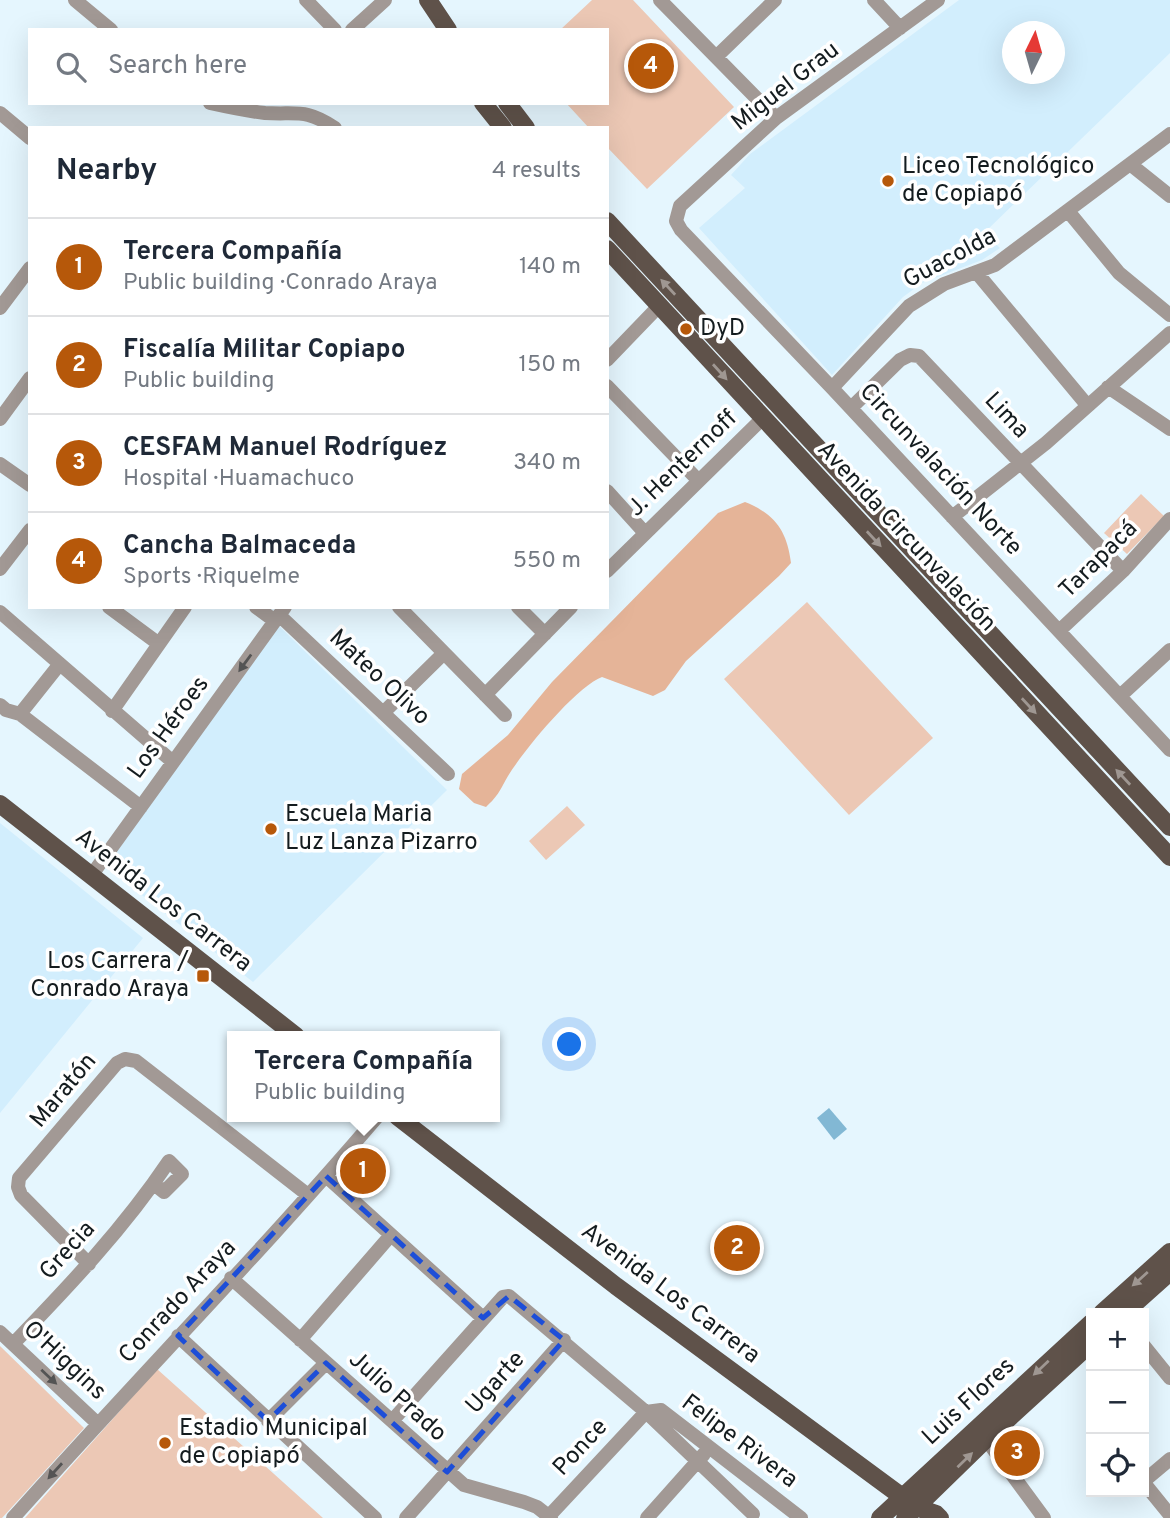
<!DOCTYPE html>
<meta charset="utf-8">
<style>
body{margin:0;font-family:Overpass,sans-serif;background:#f2f2f3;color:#1f2937}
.controls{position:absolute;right:21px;bottom:21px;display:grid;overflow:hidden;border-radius:0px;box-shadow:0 7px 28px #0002}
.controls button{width:63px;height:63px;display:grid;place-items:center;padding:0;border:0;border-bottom:2px solid #e0e1e3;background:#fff;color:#1f2937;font:35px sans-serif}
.compass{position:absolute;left:1002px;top:21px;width:63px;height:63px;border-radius:50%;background:#fff;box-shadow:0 7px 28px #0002;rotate:5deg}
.you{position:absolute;left:570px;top:1045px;width:24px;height:24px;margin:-18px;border:5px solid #fff;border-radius:50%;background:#1a73e8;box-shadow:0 0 0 10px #1a73e833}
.badge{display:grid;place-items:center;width:46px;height:46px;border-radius:50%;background:#b6580a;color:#fff;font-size:23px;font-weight:700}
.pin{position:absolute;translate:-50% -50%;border:4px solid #fff;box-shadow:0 2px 7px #0006}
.popup{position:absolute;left:227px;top:1031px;width:273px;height:91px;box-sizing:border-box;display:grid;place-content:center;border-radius:0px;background:#fff;filter:drop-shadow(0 2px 5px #0005);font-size:23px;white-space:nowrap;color:#747a83}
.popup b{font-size:26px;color:#1f2937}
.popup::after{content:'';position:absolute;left:50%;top:100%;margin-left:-14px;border:14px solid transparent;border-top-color:#fff}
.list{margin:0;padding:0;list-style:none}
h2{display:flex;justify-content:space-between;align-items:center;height:91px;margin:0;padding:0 28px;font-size:30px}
h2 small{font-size:23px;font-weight:400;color:#747a83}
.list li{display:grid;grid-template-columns:46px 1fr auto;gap:21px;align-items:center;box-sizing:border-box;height:98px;padding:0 28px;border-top:2px solid #e0e1e3}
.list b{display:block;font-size:26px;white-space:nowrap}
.list p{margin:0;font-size:23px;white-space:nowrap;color:#747a83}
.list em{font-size:23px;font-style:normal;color:#747a83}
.icon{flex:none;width:38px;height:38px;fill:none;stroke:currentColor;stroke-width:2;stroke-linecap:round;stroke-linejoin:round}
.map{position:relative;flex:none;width:1170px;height:1518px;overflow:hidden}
.search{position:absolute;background:#fff;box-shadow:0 7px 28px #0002;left:28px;top:28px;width:581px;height:77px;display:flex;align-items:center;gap:18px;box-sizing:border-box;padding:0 24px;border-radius:0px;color:#747a83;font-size:26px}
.panel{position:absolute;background:#fff;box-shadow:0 7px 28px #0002;left:28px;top:126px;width:581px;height:483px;border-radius:0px}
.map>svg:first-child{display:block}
.built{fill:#d2eefd;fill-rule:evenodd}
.green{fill:#ecc8b5}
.forest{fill:#e5b498}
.water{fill:#82b8d4}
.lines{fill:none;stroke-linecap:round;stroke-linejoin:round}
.minor{stroke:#a29995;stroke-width:14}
.major{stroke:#5f524a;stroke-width:18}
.oneway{fill:#9f9792}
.oneway2{fill:#545454}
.marked{fill:none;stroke:#1d4ed8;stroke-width:5;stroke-dasharray:14 9;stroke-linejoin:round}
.poi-dot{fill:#b6580a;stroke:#fff;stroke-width:2.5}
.labels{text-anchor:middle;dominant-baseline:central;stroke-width:7;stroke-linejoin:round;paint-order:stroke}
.street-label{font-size:24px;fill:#141c1f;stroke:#fff}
.poi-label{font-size:24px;fill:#141c1f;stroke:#fff;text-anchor:start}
</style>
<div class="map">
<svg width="1170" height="1518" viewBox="0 0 1170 1518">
<rect width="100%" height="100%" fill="#e5f6fe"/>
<path class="built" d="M 959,0 L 1170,0 L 1170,53 L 984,233 L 1000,248 L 982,260 L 922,283 L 903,297 L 832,375 L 699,228 L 745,188 L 731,175 L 750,154 ZM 1012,32 L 1054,32 L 1054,74 L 1012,74 Z
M 278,625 L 447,790 L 253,982 L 106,867 Z
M 0,823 L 143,938 L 0,1113 Z"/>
<path class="green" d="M 592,0 L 633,0 L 734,107 L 647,189 L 607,147 L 607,128 L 589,128 L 566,103 L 607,103 L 607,30 L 560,30 Z
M 1141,494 L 1164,516 L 1127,554 L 1104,533 Z
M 807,602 L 933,738 L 849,815 L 724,679 Z
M 567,806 L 585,825 L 546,860 L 529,841 Z
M 0,1346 L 84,1428 L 2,1518 L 0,1518 Z
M 157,1369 L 323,1518 L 25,1518 Z"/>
<path class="forest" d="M 745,502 C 775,514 787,531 791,563 L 779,576 L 686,661 L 665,690 L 653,696 L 602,677 C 577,686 523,751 508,776 C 500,790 499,795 486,807 L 474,803 L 459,789 L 462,774 L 508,735 L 552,682 L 718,513 Z"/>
<path class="water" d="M 829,1108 L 847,1129 L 834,1140 L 817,1118 Z"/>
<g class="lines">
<path class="minor" d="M 75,0 L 111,30
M 306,0 L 335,30
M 660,0 L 776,118
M 874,0 L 900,28
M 938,0 L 776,118 L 680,206 L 676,221 L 681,230 L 832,388 L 1170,750
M 352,30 L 385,0
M 716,57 L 775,0
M 210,103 C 228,107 247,111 265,113 C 297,115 305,108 335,128
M 0,113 L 30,138
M 1130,164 L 1170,196
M 1068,211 L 1119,273 L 1170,315
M 977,273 L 1087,405
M 0,308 L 30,268
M 607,360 L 659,306
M 607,386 L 698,480
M 1108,387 L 1170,429
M 832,388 L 909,306 L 944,284 L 995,265 L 1170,134
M 851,408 L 900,360 L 910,355 L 919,356 L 1123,571
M 0,419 L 30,378
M 0,464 L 30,485
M 607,491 L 645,533
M 952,517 L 1046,443 L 1170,333
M 0,569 L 30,530
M 607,571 L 762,419
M 109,607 L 159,644
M 256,607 L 275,621
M 399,607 L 505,715
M 518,607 L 545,634
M 0,612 L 173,762
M 279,615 L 448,774
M 1059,631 L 1123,571 L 1170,519
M 485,695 L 571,607
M 1120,696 L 1170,650
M 0,705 L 6,710 L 20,714 L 141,807
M 112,711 L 185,607
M 383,713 L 443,654
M 20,714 L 59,665
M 91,876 L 285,607
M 326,1176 L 483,1318
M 89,1264 L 21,1195 L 18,1187 L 19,1178 L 117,1063 L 125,1059 L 136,1061 L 308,1195
M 231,1278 L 464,1485 L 524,1502 L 537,1507 L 551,1518
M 0,1332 L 97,1423
M 178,1336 L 375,1518
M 300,1340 L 391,1235
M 13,1344 C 69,1286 124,1228 169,1161 L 182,1174 L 164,1192 L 154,1184
M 1144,1346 L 1170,1378
M 268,1421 L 326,1363
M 392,1421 L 503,1297 L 509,1296 L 646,1412 L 753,1514
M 986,1439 L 1044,1518
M 1144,1481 L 1170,1459
M 1144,1483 L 1170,1515
M 549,1516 L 646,1412 L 661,1410 L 801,1518
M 13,1518 C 133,1383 260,1254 377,1117
M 406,1518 L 564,1340
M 647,1518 L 704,1454"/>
<path class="major" d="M 428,0 L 448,30
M 483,103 L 503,128
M 507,103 L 526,128
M 607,221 L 1170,827
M 607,249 L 1170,857
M 0,804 L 296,1036
M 398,1117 L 616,1286 L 916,1507 L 936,1514 L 940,1518
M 1102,1313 L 1170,1252
M 1124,1313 L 1170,1272
M 880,1518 L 1091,1323
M 905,1518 L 986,1439 L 1091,1343"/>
</g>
<defs><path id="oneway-solid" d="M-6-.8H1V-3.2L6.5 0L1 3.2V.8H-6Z" transform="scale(1.75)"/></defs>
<g class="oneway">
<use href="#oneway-solid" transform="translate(668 287) rotate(-133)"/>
<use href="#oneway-solid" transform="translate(720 372) rotate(48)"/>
<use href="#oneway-solid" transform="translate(874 539) rotate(47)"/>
<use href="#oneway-solid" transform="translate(1029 706) rotate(47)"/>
<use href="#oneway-solid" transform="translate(1123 777) rotate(-133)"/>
<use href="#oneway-solid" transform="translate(1140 1279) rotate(138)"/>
<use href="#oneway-solid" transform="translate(1041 1368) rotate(137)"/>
<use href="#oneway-solid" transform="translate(965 1460) rotate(-44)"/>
</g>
<g class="oneway2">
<use href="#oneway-solid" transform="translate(245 663) rotate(126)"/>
<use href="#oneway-solid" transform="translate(49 1377) rotate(43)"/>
<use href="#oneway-solid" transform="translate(55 1471) rotate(132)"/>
</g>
<path class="marked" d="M 326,1176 L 483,1318 L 509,1296 L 564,1340 L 447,1472 L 326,1363 L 268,1421 L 178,1336 Z"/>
<g class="poi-dot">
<circle cx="888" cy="181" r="7"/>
<circle cx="686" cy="329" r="7"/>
<circle cx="271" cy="829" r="7"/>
<rect x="196" y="969" width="14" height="14" rx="3.5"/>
<circle cx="165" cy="1443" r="7"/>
</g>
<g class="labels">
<g class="street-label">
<text transform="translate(786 87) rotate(-38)">Miguel Grau</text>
<text transform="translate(950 259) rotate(-28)">Guacolda</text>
<text transform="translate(1006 416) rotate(47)">Lima</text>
<text transform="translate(683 464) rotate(-44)">J. Henternoff</text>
<text transform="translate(940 470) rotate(47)">Circunvalación Norte</text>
<text transform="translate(906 537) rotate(47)">Avenida Circunvalación</text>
<text transform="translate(1099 560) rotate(-45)">Tarapacá</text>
<text transform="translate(379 678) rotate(43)">Mateo Olivo</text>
<text transform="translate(169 728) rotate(-54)">Los Héroes</text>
<text transform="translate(163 901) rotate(38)">Avenida Los Carrera</text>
<text transform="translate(64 1091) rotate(-50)">Maratón</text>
<text transform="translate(68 1251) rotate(-48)">Grecia</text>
<text transform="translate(670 1294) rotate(37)">Avenida Los Carrera</text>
<text transform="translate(178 1302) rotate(-47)">Conrado Araya</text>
<text transform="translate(64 1361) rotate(43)">O'Higgins</text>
<text transform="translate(496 1383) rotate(-48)">Ugarte</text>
<text transform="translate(397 1397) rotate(42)">Julio Prado</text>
<text transform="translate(969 1402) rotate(-43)">Luis Flores</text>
<text transform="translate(739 1442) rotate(37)">Felipe Rivera</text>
<text transform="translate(581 1448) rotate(-47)">Ponce</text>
</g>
<g class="poi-label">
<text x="902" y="167">Liceo Tecnológico<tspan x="902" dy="28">de Copiapó</tspan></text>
<text x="700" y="329">DyD</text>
<text x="285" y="815">Escuela Maria<tspan x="285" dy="28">Luz Lanza Pizarro</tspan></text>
<text x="189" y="962" text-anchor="end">Los Carrera /<tspan x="189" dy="28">Conrado Araya</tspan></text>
<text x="179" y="1429">Estadio Municipal<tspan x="179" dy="28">de Copiapó</tspan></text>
</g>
</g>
</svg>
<div class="controls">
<button>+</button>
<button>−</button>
<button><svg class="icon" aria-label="locate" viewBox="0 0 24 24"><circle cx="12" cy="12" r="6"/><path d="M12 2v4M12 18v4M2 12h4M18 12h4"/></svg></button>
</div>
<svg class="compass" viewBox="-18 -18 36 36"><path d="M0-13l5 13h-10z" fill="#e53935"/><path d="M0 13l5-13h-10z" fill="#747a83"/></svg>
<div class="you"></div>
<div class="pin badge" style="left:363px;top:1171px">1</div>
<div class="popup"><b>Tercera Compañía</b>Public building</div>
<div class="pin badge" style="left:737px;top:1248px">2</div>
<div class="pin badge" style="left:1017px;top:1453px">3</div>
<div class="pin badge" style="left:651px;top:66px">4</div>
<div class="search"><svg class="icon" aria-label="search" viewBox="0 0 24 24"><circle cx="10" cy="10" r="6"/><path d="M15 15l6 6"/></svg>Search here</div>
<section class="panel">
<h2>Nearby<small>4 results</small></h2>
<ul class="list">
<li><span class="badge">1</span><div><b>Tercera Compañía</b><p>Public building · Conrado Araya</p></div><em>140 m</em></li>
<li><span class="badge">2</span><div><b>Fiscalía Militar Copiapo</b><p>Public building</p></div><em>150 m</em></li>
<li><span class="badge">3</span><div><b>CESFAM Manuel Rodríguez</b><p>Hospital · Huamachuco</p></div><em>340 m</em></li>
<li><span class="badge">4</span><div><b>Cancha Balmaceda</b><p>Sports · Riquelme</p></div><em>550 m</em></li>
</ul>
</section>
</div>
